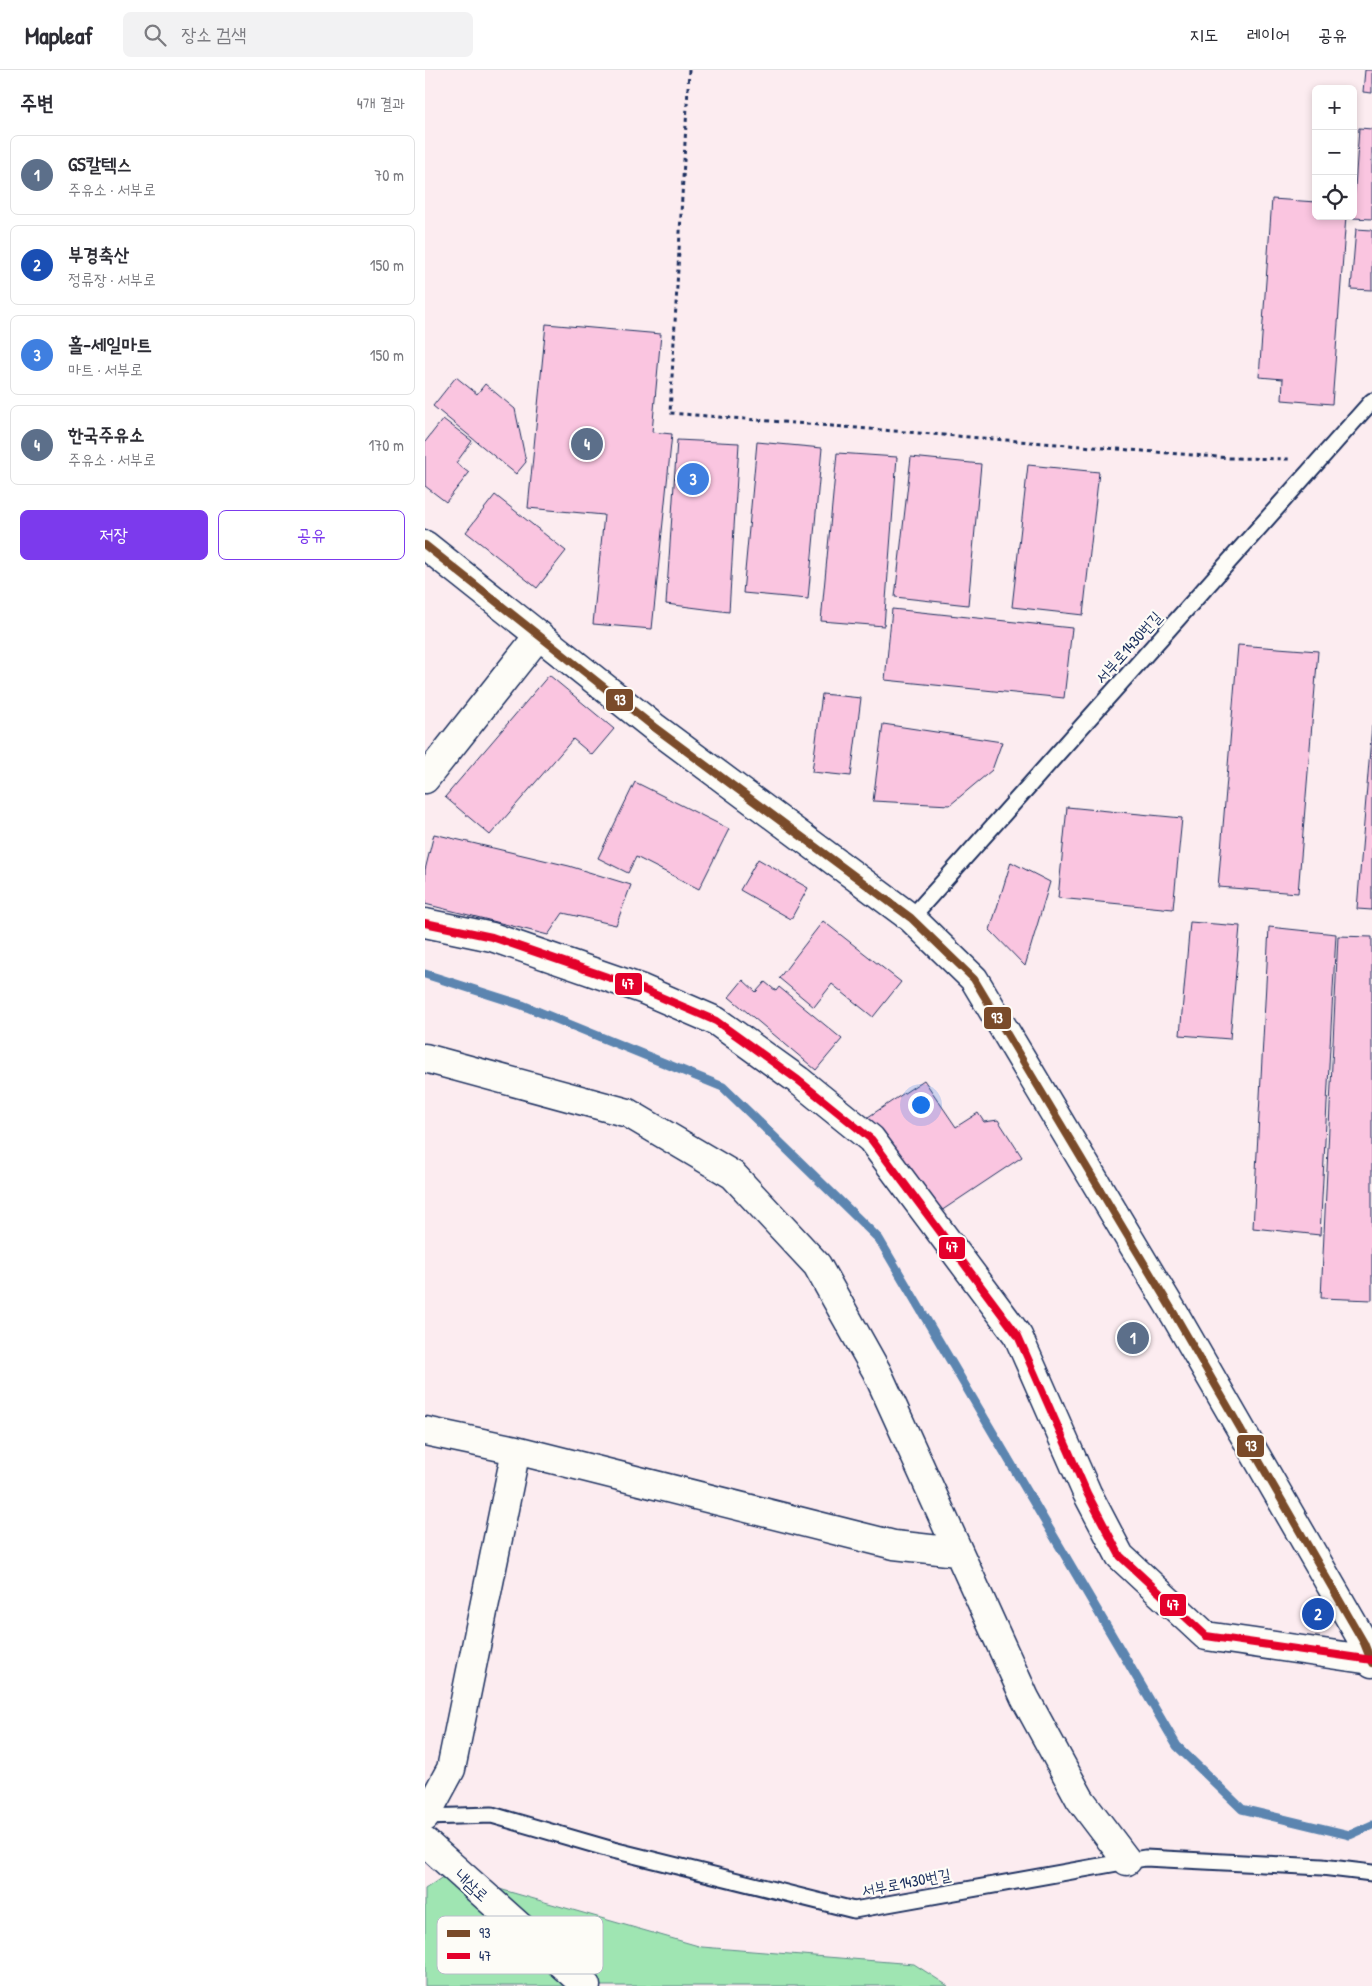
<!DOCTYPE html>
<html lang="ko">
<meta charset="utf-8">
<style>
body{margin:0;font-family:"Patrick Hand","Poor Story",sans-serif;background:#f2f2f3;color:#2b2b33}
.controls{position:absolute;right:15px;top:15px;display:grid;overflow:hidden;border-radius:8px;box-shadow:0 2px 8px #0003}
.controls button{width:45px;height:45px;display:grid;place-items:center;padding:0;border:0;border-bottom:1px solid #e1e1e2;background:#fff;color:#2b2b33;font:25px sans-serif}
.you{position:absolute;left:495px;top:1034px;width:18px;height:18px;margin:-12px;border:4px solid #fff;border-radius:50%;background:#1a73e8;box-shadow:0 0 0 8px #1a73e833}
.badge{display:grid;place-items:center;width:32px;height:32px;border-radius:50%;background:#7c3aed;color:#fff;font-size:16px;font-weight:700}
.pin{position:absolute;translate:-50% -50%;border:2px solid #fff;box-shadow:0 1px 5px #0006}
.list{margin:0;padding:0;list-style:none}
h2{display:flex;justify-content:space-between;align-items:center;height:65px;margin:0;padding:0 20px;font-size:21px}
h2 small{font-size:16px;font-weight:400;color:#7c7c81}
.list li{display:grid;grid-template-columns:32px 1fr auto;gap:15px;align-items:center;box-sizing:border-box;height:80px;margin:0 10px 10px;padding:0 10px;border:1px solid #e1e1e2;border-radius:8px}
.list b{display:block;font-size:19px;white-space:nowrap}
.list p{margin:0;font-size:16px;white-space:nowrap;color:#7c7c81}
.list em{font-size:16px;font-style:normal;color:#7c7c81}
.actions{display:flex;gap:10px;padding:15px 20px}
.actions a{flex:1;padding:11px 0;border:1px solid #7c3aed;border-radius:8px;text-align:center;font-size:18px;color:#7c3aed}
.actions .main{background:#7c3aed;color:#fff}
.icon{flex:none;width:28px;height:28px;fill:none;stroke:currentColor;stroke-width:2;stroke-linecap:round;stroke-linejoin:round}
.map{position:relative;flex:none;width:947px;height:1916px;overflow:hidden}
header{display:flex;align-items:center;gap:30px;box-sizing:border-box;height:70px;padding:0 25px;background:#fff;border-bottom:1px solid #e1e1e2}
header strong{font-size:24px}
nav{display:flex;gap:28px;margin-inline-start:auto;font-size:18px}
.search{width:350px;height:45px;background:#f2f2f3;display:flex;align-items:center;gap:12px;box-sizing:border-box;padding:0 18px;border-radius:8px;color:#7c7c81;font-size:19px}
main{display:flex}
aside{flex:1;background:#fff}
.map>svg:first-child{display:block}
.green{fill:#9fe5b2;stroke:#5d8a88}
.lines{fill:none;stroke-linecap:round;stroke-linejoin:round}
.stream{stroke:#5c85b0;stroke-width:9}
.building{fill:#fac5e0;stroke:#1b2f5e}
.lane-casing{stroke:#1b2f5e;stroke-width:19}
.street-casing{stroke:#1b2f5e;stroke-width:31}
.secondary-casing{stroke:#1b2f5e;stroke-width:31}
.path{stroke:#1b2f5e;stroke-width:3;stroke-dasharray:4 4;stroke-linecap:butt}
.lane{stroke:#fdfcf7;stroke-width:15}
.street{stroke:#fdfcf7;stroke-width:28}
.secondary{stroke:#fdfcf7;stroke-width:28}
.bus-1-casing{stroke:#fdfcf7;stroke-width:11}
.bus-2-casing{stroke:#fdfcf7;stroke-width:11}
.bus-1{stroke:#7a4b2a;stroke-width:8}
.bus-2{stroke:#e4002b;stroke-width:8}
.labels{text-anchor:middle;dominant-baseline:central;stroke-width:4.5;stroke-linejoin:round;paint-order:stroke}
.street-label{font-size:16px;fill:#1b2f5e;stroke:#fdfcf7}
.key{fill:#fdfcf7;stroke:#b9bec9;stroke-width:1}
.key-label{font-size:14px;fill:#1b2f5e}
.line-badge{stroke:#fdfcf7;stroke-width:2}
.badge-label{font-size:14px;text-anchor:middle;font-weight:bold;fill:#fff}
</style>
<header>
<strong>Mapleaf</strong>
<div class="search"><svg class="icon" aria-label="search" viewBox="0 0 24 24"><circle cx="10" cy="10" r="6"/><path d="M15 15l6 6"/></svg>장소 검색</div>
<nav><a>지도</a><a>레이어</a><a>공유</a></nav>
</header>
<main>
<aside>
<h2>주변<small>4개 결과</small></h2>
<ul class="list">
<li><span class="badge" style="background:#5c6f8a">1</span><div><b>GS칼텍스</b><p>주유소 · 서부로</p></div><em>70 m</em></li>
<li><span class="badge" style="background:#1a4fb4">2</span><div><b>부경축산</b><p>정류장 · 서부로</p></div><em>150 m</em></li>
<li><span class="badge" style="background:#3f7fe0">3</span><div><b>홀-세일마트</b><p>마트 · 서부로</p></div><em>150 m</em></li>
<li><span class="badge" style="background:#5c6f8a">4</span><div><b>한국주유소</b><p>주유소 · 서부로</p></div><em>170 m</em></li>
</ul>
<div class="actions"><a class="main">저장</a><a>공유</a></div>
</aside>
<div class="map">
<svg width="947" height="1916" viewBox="0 0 947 1916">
<rect width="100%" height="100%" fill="#fcecf0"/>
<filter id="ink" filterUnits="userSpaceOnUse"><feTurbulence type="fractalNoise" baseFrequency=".02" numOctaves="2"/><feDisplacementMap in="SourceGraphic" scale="10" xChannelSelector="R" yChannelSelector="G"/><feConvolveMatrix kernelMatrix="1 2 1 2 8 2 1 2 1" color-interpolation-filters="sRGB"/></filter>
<g filter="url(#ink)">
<path class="green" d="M 22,1804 L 277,1877 L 489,1894 L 523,1916 L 0,1916 L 0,1819 Z"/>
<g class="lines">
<path class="stream" d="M 0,904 L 97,935 L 298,1017 L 454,1169 L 752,1676 L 817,1739 L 925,1765 L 947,1755"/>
</g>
<path class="building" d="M 940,0 L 947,0 L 947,23 L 938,22 Z
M 934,58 L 947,59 L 947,149 L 928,148 Z
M 847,129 L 891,132 L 891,146 L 921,146 L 907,334 L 857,330 L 858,309 L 834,307 Z
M 931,159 L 947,160 L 947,220 L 926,219 Z
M 121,254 L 236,264 L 227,362 L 247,364 L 227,559 L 168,554 L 179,445 L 103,438 Z
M 31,307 L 52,324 L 60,314 L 90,339 L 101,392 L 91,404 L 8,336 Z
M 18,349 L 47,371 L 31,393 L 44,403 L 21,432 L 0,416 L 0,372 Z
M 252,370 L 314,373 L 304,542 L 241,534 Z
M 332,372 L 397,378 L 383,529 L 318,523 Z
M 412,383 L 472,387 L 459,556 L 396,551 Z
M 486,387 L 556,394 L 543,535 L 470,527 Z
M 603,395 L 674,402 L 658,545 L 587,537 Z
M 70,425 L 141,481 L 112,518 L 41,462 Z
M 467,539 L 647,558 L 639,628 L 460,610 Z
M 813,575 L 893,581 L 873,823 L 793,817 Z
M 124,605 L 189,659 L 167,685 L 148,669 L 65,765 L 20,727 Z
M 397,624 L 436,628 L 426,706 L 387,702 Z
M 458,654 L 577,672 L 567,700 L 525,735 L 448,731 Z
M 947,655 L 947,840 L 932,839 Z
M 210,712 L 304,759 L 274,819 L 211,787 L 203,803 L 173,788 Z
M 642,737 L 757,748 L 748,839 L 633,828 Z
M 9,764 L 144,796 L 206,815 L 191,855 L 138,843 L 123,865 L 0,834 L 0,800 Z
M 333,789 L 383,818 L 366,849 L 315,820 Z
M 586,792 L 625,812 L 600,896 L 565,860 Z
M 398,851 L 476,912 L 448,947 L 407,914 L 389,937 L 354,908 Z
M 765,852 L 815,856 L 805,969 L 755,965 Z
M 844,857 L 911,864 L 895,1165 L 828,1158 Z
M 913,866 L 947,867 L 947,1230 L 896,1228 Z
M 318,910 L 331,922 L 340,912 L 351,921 L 354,917 L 417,969 L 391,1000 L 304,927 Z
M 499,1010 L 531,1057 L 553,1043 L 559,1052 L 573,1050 L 597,1087 L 507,1147 L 440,1049 Z"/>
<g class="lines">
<defs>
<path id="lane" d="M 486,848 L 947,331
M 0,1747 L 67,1745 L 188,1780 L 429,1840 L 720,1788 L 897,1797 L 947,1803"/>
<path id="street" d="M 0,475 L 229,657 L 486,848 L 549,909 L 750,1245 L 939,1573 L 947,1593
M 0,709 L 114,565
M 0,853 L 67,867 L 217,919 L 291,951 L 373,1010 L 446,1069 L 593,1266 L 662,1423 L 695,1486 L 781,1566 L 946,1590
M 0,988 L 203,1043 L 308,1105 L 392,1195 L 452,1302 L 600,1628 L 655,1729 L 702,1791
M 0,1361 L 91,1380 L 469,1475 L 532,1482
M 0,1747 L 26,1699 L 91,1380"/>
<path id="secondary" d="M 946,1590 L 947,1590
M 0,1772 L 161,1916"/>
</defs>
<use href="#lane" class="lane-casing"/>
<use href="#street" class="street-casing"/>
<use href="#secondary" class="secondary-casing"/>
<path class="path" d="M 264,0 L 245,343 L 805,388 L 867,389"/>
<use href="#lane" class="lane"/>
<use href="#street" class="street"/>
<use href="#secondary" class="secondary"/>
<defs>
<path id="bus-1" d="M 0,475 L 229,657 L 486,848 L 549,909 L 750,1245 L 939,1573 L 947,1593"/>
<path id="bus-2" d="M 0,853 L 67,867 L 217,919 L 291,951 L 373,1010 L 446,1069 L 593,1266 L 662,1423 L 695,1486 L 781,1566 L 947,1590"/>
</defs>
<use href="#bus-1" class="bus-1-casing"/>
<use href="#bus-2" class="bus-2-casing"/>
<use href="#bus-1" class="bus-1"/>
<use href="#bus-2" class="bus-2"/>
</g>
</g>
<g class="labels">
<g class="street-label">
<text transform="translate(703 577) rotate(-48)">서부로1430번길</text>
<text transform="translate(481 1812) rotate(-11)">서부로1430번길</text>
<text transform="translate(47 1815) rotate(42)">내삼로</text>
</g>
</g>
<rect x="12" y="1846" width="166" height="58" rx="8" class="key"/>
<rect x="22" y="1860" width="23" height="7" fill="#7a4b2a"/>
<rect x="22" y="1883" width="23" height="6" fill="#e4002b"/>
<g class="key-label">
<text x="54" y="1868">93</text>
<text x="54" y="1891">47</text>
</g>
<g class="line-badge">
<rect x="180" y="618" width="29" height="24" rx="5" fill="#7a4b2a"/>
<rect x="189" y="902" width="29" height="24" rx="5" fill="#e4002b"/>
<rect x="558" y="936" width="29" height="24" rx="5" fill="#7a4b2a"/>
<rect x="513" y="1166" width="28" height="24" rx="5" fill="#e4002b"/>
<rect x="811" y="1364" width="29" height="24" rx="5" fill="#7a4b2a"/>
<rect x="734" y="1523" width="28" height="24" rx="5" fill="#e4002b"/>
</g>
<g class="badge-label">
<text x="195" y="635">93</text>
<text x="203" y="919">47</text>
<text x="572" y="953">93</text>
<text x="527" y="1182">47</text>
<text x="826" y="1381">93</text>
<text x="748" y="1540">47</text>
</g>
</svg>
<div class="controls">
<button>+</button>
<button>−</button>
<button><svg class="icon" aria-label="locate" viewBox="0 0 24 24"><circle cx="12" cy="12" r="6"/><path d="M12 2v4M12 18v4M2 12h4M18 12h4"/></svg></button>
</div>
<div class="you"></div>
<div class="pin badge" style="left:708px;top:1268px;background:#5c6f8a">1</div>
<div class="pin badge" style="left:893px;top:1544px;background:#1a4fb4">2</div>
<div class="pin badge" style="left:268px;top:409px;background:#3f7fe0">3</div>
<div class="pin badge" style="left:162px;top:374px;background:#5c6f8a">4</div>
</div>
</main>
